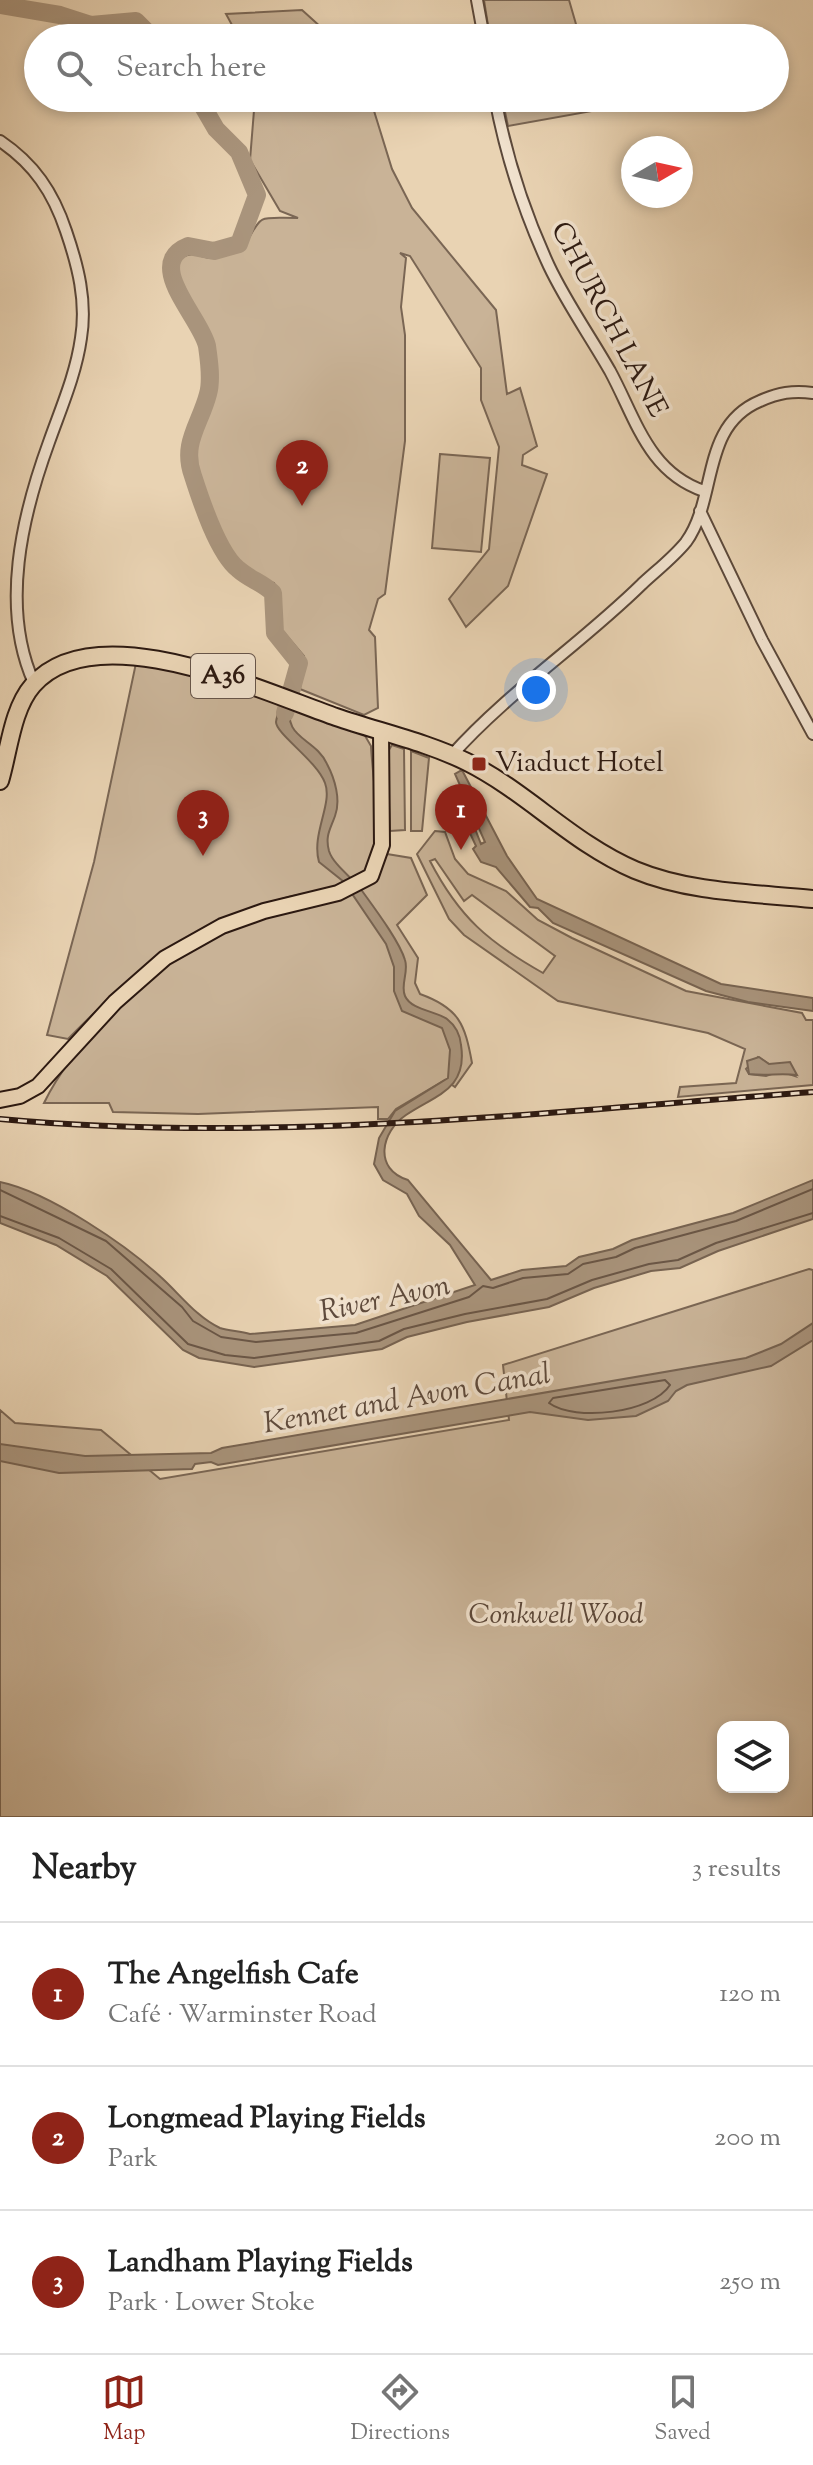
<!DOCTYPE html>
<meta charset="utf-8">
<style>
body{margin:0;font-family:"Sorts Mill Goudy",serif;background:#f2f2f2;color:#222}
.controls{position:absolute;right:24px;bottom:24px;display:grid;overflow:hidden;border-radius:16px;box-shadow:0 4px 12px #0003}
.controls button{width:72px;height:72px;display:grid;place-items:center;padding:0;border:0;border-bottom:2px solid #e0e0e0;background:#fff;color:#222;font:40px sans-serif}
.compass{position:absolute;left:621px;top:136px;width:72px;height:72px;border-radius:50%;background:#fff;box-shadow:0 4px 12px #0003;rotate:81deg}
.you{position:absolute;left:536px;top:690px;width:28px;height:28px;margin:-20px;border:6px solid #fff;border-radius:50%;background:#1a73e8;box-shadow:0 0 0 12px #1a73e833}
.badge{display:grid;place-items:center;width:52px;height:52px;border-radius:50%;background:#8f2418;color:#fff;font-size:26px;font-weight:700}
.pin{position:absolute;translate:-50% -66px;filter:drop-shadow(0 2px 4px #0008)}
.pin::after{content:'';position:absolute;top:42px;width:28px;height:24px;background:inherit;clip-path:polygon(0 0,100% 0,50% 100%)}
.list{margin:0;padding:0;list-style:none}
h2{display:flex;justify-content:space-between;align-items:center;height:104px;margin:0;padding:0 32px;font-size:34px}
h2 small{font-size:26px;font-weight:400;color:#767676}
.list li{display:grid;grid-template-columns:52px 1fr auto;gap:24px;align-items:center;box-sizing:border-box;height:144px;padding:0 32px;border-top:2px solid #e0e0e0}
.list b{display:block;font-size:30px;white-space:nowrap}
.list p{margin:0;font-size:26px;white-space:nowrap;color:#767676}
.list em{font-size:26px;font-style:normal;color:#767676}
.icon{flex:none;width:44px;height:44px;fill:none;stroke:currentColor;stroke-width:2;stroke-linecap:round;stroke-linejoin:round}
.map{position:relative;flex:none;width:813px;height:1817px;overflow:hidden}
.search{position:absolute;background:#fff;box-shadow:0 4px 12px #0003;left:24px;right:24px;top:24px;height:88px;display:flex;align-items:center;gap:20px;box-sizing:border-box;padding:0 28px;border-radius:44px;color:#767676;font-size:30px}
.sheet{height:536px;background:#fff}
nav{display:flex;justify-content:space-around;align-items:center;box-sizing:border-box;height:112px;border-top:2px solid #e0e0e0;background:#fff;font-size:22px;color:#767676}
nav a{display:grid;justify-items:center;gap:4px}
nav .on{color:#8f2418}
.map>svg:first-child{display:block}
.green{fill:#c9b397;stroke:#7a6654;stroke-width:2;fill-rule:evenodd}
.water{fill:#a9947c;stroke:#776351;stroke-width:2}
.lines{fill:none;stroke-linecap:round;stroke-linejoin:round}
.shore{stroke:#6a5646;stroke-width:2}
.river{stroke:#a9947c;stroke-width:18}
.minor-casing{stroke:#5b483a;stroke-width:14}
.major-casing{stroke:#2c1911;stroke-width:18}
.highway-casing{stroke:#2c1911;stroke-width:20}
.minor{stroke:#f1e2ce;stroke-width:10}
.major{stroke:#e9d3b3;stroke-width:14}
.highway{stroke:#e9d3b3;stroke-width:16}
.rail-casing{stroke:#2c1911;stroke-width:6}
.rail{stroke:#f1e2ce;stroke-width:3;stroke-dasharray:9;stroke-linecap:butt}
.poi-dot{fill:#8f2418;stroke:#f1e2ce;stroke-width:3}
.labels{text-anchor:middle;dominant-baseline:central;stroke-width:7;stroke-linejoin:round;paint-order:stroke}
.shield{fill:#f1e2ce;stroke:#67554a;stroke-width:2}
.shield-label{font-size:26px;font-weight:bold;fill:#2c1911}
.street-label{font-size:28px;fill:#2c1911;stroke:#f1e2ce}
.poi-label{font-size:28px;fill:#2c1911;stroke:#f1e2ce;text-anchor:start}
.park-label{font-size:28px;font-style:italic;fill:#5b4739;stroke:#f1e2ce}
.water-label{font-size:30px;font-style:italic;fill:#5e4a3c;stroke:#f1e2ce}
</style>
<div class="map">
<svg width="813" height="1817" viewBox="0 0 813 1817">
<rect width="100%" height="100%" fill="#e9d3b3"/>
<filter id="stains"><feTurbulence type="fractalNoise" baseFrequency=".0025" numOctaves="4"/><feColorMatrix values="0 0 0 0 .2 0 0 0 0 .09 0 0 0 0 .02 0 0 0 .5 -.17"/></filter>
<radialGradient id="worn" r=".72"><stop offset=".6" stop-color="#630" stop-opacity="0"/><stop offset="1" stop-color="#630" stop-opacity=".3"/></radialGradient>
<path class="green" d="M 484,0 L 569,0 L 580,38 L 490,38 Z
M 302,10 L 333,38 L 239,38 L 226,14 Z
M 255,98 L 370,98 L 392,169 L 412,208 L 496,310 L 507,394 L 520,388 L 537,446 L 523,455 L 522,465 L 547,474 L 508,586 L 466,627 L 449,599 L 489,549 L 499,447 L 481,400 L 481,368 L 410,256 L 400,253 L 406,258 L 401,307 L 405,335 L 405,441 L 385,594 L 378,599 L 369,630 L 375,637 L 378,708 L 364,715 L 300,689 L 304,656 L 280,628 L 274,583 L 249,575 L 229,560 L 187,452 C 205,412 223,379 207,334 C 201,318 163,271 183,257 C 194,250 202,259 213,258 C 223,257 233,253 242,249 C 265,213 253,218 298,218 L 280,211 L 250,160 Z
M 502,98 L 590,98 L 592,111 L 508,126 Z
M 440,454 L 490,458 L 481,552 L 432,548 Z
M 136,663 C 210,669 293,708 364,734 L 371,746 C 372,773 383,839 372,861 C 355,893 314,889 285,898 C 266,903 246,911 227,918 C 164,944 115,991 68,1039 L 47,1035 L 94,862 Z
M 392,745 L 404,749 L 405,830 L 390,831 L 387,753 Z
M 411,751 L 429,758 L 422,831 L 411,831 Z
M 435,831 L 445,832 L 455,859 L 468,874 L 506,891 L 538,920 L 572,938 L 686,991 L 802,1013 L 806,1020 L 813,1020 L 813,1085 L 678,1097 L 680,1087 L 736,1083 L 745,1049 L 708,1033 L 558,1001 L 464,935 L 449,919 L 417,854 ZM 435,859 L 464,901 L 472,895 L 555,956 L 543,973 C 488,942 459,917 430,861 ZM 758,1057 L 769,1064 L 784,1064 L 795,1076 L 780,1071 L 766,1076 L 749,1074 L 746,1069 Z
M 387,854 L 411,858 L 427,895 L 397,925 L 418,958 L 415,983 L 420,994 C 459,1008 465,1024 472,1063 L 455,1087 L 445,1080 L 396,1109 L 388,1119 L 378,1119 L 378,1107 L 198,1114 L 113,1112 L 109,1103 L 44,1103 C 60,1070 84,1041 110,1015 C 123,1002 135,988 149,976 C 210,922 299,905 374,882 Z
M 809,1269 L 813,1270 L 813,1817 L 0,1817 L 0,1410 L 15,1423 L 101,1430 L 160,1479 L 509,1420 L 503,1365 ZM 723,1727 L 783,1727 L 783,1787 L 723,1787 Z"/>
<path class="water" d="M 283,698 L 292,701 C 280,739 315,737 327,764 C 335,779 341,800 335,816 C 330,830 325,836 329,851 C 333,864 351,877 360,888 C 372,905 399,940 405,960 C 409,972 400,985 405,996 C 411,1010 436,1011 447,1019 C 456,1026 460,1034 461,1045 C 468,1090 435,1095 406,1115 C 381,1132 373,1169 408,1180 L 491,1280 L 522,1270 L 566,1266 L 579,1257 L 613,1249 L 632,1240 L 733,1213 L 813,1180 L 813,1219 L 718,1251 L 680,1268 L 651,1271 L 594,1288 L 549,1307 L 467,1322 L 407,1337 L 382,1349 L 254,1367 L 199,1358 L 183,1350 L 107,1276 L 56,1245 L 0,1223 L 0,1182 C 49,1192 128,1246 164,1280 C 181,1296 198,1318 220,1328 C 229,1331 240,1331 250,1334 L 355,1325 L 475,1285 L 450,1245 L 419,1216 L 407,1194 L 383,1180 L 374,1164 L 379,1138 L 395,1111 L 448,1078 L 450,1050 L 442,1028 L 402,1011 L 394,991 L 394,967 L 386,944 L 344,882 L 319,862 C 311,834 333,804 325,783 C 317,761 276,734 276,722 C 277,714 281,705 283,698 Z
M 462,770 L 507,856 L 537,899 L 721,984 L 813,998 L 813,1011 L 748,1002 L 706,991 L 553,923 L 538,908 L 530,907 L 496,867 L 481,862 L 473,849 L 476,846 L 469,831 L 475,829 L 481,844 L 485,842 L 455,774 Z
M 759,1057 L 769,1064 L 790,1062 L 797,1075 C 780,1073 767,1076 749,1074 L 747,1061 Z
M 813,1323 L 813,1340 L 771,1366 L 687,1385 L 676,1391 L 668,1401 L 636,1416 L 588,1420 L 530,1412 L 218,1465 L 211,1462 L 195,1464 L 192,1469 L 59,1473 L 0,1461 L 0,1444 L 85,1456 L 211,1453 L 222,1448 L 746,1358 L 781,1344 Z"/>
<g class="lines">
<path class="shore" d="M 0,1190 L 106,1241 L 182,1307 L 193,1321 L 221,1337 L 256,1342 L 356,1333 L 469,1297 L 483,1286 L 493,1288 L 523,1278 L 568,1274 L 583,1264 L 616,1257 L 635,1248 L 736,1221 L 813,1189
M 0,1216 L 59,1238 L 111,1269 L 188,1344 L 225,1355 L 254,1358 L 379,1341 L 404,1329 L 465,1314 L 547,1299 L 592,1280 L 649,1264 L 678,1260 L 716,1243 L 813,1213
M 665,1380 L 670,1385 C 652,1413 575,1422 549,1403 L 553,1398 Z"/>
<path class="river" d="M 0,5 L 60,15 L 91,25 L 136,21 L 153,38
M 198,98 L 216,129 L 239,152 L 257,195 L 239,244 L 214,251 L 188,246 C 143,264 201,318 207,346 C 209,360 212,380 208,394 C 200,425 181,443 193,476 C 201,501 218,553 238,569 C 249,579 263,583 273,593 L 275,633 L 299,663 L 285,713"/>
<defs>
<path id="minor" d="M 477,0 L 484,38
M 495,98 C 506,156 524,212 549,266 C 566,302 590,336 610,371 C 636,419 648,472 704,491
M 0,141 C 34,164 53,192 66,231 C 78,266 87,301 81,338 C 76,374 61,408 49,442 C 22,516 0,608 34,683
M 700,511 L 762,640 L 813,734
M 451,756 C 508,692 581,644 642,584 C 656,571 674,557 686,542 C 718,498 700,426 760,401 C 778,393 793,390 813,393"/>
<path id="major" d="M 0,1100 L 20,1096 L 38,1086 L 115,1002 L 165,958 L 222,926 L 264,911 L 338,893 L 371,876 L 382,845 L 381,732"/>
<path id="highway" d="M 0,781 C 9,751 12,709 33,685 C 96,613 264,692 336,717 C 380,732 426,742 467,762 C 527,792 572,843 635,870 C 690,893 755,893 813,899"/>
</defs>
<use href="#minor" class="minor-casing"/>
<use href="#major" class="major-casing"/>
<use href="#highway" class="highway-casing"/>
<use href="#minor" class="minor"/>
<use href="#major" class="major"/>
<use href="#highway" class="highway"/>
<defs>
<path id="rail" d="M 0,1119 C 272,1144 542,1112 813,1092"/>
</defs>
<use href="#rail" class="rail-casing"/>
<use href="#rail" class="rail"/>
</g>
<rect class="poi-dot" x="471" y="756" width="16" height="16" rx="4"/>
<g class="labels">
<rect class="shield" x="191" y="654" width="64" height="44" rx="6"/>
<g class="shield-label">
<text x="223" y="676">A36</text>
</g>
<g class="street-label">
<text transform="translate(608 320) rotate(62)">CHURCH LANE</text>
</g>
<g class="poi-label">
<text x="495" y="764">Viaduct Hotel</text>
</g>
<g class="park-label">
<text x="556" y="1616">Conkwell Wood</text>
</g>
<g class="water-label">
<text transform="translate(385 1300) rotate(-12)">River Avon</text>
<text transform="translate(407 1400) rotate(-10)">Kennet and Avon Canal</text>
</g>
</g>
<rect width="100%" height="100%" filter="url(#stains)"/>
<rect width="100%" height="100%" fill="url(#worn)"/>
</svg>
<div class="controls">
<button><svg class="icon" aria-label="layers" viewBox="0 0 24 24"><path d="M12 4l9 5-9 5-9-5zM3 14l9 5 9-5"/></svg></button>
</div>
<svg class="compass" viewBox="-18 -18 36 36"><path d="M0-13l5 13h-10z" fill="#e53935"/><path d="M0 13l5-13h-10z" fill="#767676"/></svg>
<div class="you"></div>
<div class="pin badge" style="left:461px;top:850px">1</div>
<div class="pin badge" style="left:302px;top:506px">2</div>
<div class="pin badge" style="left:203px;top:856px">3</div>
<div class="search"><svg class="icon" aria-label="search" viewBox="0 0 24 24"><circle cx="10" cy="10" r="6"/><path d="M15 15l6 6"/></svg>Search here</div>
</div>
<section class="sheet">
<h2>Nearby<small>3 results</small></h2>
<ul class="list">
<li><span class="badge">1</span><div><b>The Angelfish Cafe</b><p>Café · Warminster Road</p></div><em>120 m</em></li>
<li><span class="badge">2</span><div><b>Longmead Playing Fields</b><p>Park</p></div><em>200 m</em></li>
<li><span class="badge">3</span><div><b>Landham Playing Fields</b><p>Park · Lower Stoke</p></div><em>250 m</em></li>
</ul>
</section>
<nav>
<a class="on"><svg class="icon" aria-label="map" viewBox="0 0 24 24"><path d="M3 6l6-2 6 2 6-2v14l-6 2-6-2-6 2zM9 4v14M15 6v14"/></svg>Map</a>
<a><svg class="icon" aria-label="directions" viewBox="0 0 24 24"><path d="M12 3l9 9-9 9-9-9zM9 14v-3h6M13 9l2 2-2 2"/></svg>Directions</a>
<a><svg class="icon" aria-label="saved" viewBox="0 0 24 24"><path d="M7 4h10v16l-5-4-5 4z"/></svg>Saved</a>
</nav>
